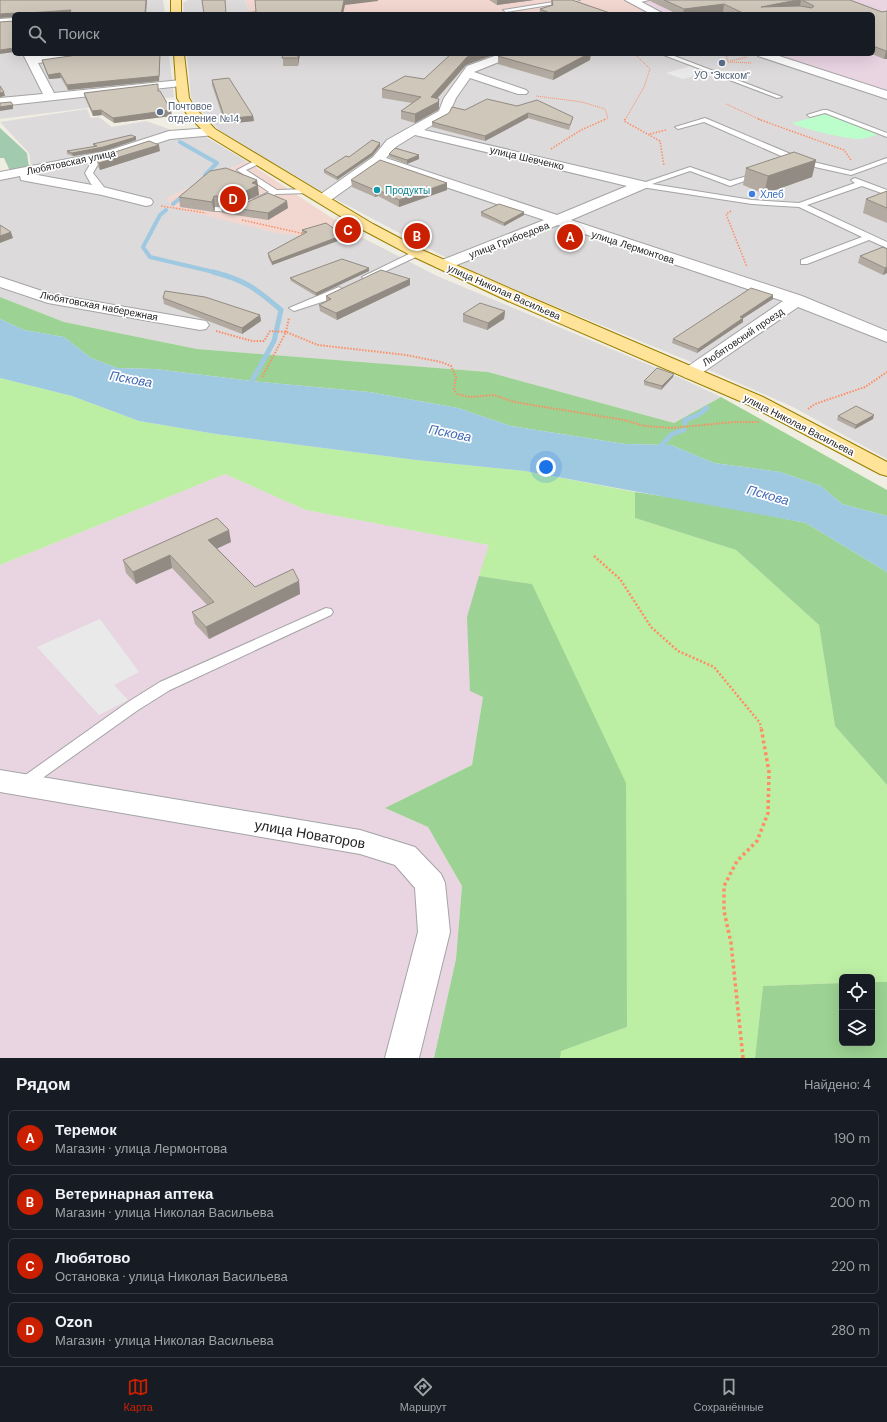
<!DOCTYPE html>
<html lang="ru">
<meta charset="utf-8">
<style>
body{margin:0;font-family:"DM Sans",sans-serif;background:#20242c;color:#f1f3f6}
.controls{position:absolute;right:12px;bottom:12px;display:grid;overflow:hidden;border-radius:6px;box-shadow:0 4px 16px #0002}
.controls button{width:36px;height:36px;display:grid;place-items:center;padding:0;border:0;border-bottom:1px solid #363941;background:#171b24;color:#f1f3f6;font:20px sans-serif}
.you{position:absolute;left:546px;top:467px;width:14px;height:14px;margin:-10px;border:3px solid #fff;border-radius:50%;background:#1a73e8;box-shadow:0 0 0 6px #1a73e833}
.badge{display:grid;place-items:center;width:26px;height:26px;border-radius:50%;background:#cb2000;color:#fff;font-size:13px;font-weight:700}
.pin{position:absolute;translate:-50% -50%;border:2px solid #fff;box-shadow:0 1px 4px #0006}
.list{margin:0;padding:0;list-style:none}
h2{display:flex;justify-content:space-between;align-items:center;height:52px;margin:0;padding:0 16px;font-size:17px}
h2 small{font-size:13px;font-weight:400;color:#9ea1a6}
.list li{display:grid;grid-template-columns:26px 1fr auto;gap:12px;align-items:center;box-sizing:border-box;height:56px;margin:0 8px 8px;padding:0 8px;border:1px solid #363941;border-radius:6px}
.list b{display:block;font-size:15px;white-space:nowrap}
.list p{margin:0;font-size:13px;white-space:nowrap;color:#9ea1a6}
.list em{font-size:13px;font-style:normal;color:#9ea1a6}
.icon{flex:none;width:22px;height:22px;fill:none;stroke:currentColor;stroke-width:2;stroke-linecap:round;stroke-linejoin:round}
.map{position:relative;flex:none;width:887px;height:1058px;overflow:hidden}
.search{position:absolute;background:#171b24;box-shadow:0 4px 16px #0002;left:12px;right:12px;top:12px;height:44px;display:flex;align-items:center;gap:10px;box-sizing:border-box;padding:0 14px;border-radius:6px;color:#9ea1a6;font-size:15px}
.sheet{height:308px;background:#171b24}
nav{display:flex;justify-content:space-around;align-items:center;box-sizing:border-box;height:56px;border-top:1px solid #363941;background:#171b24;font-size:11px;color:#9ea1a6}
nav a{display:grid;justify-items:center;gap:2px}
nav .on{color:#cb2000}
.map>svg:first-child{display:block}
.residential{fill:#dcdada}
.commercial{fill:#f2d7d0}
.industrial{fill:#e9d4e2}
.grass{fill:#bceea4}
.forest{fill:#9cd293}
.cemetery{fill:#a2caae}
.park{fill:#bbfecb}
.parking{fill:#e9e9e9}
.water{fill:#9fc8e1}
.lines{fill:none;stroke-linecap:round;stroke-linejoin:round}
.stream-far1{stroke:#9fc8e1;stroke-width:4}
.stream{stroke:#9fc8e1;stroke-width:5}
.service-casing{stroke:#a4a4a4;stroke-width:2}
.minor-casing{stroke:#a4a4a4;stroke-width:2}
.primary-casing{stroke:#977d00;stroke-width:2}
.path-far4{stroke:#ff8d64;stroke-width:1;stroke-dasharray:1 1;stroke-linecap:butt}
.path-far3{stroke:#ff8d64;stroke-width:1.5;stroke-dasharray:1.5 1.5;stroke-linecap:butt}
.path-far2{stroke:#ff8d64;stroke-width:2;stroke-dasharray:1.5 1.5;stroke-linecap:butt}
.path-far1{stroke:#ff8d64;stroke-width:2.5;stroke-dasharray:2 2;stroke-linecap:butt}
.path{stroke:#ff8d64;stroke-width:3.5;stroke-dasharray:3 3;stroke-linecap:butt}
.service{fill:#fff;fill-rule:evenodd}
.minor{fill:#fff;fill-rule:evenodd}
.primary{fill:#ffe398;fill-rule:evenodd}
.wall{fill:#b3aba1}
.shaded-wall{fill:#928b83}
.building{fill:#d0c7bb;stroke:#928b83}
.service-dot{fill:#5c6f8a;stroke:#fff;stroke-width:1.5}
.culture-dot{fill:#0f9aa8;stroke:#fff;stroke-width:1.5}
.shop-dot{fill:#3f7fe0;stroke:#fff;stroke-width:1.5}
.labels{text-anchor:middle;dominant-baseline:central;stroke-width:3.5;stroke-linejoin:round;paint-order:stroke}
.far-service-label{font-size:10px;fill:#4e5e75;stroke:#fff}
.far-street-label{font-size:10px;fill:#1d1d1d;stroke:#fff}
.far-culture-label{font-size:10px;fill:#0d838f;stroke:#fff;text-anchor:start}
.far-shop-label{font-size:10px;fill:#366cbe;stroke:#fff;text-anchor:start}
.water-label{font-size:13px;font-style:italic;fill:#4269b5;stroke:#fff}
.near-street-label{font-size:14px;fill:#1d1d1d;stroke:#fff}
</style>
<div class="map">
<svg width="887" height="1058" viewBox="0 0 887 1058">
<rect width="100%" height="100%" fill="#f0ede2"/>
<path class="residential" d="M 0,0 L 163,0 L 165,14 L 14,14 L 14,54 L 169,54 L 174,97 L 0,119 Z
M 188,0 L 245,0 L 250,14 L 184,14 L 183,3 Z
M 187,54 L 754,54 L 887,99 L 887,459 L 793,407 L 684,359 L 477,274 L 324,193 L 219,130 L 199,109 L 191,98 Z
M 87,109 L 91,118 L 99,117 L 112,127 L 146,121 L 174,131 L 206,137 L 246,161 L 167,198 L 172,207 L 329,239 L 365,239 L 437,276 L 678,377 L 721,397 L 674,423 L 488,372 L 197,349 L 64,322 L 0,297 L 0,178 L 34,172 L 31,165 L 29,153 L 0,122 Z"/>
<path class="commercial" d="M 245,0 L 636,0 L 651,8 L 630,14 L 250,14 Z
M 246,161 L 315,207 L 365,239 L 329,239 L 280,234 L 171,207 L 167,198 Z"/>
<path class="industrial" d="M 636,0 L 887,0 L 887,99 L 754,54 L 873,54 L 873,14 L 639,14 L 634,13 L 651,8 Z
M 225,474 L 306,510 L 489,545 L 483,697 L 472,765 L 385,808 L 428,827 L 462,886 L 456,959 L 434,1058 L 0,1058 L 0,565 Z"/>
<path class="grass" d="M 0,378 L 72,396 L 139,421 L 216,434 L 416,460 L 525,471 L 635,492 L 635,518 L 736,550 L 819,625 L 835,726 L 887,785 L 887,982 L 872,982 L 872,977 L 842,977 L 842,983 L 763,986 L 755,1058 L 560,1058 L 560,1051 L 627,1027 L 532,584 L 479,576 L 489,545 L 306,510 L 225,474 L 0,565 Z"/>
<path class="forest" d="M 0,297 L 64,322 L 197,349 L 488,372 L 674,423 L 721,397 L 887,490 L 887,516 L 842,504 L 821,486 L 780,472 L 714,463 L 671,445 L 625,444 L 511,426 L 458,408 L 369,392 L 261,382 L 155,369 L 117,368 L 91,358 L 64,337 L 24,330 L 0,319 Z
M 635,492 L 694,501 L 806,523 L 887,572 L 887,785 L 835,726 L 819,625 L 736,550 L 635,518 Z
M 479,576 L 532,584 L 626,783 L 627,1027 L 561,1051 L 560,1058 L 434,1058 L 456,959 L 462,886 L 428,827 L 385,808 L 472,765 L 483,697 L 470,691 L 467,617 Z
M 872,982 L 887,982 L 887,1058 L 755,1058 L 763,986 L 842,983 L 842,1043 L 872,1043 Z"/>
<path class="cemetery" d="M 0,128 L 27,153 L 29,168 L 10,171 L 4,158 L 0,158 Z"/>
<path class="park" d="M 825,114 L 880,134 C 874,135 866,139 859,139 C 846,139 802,129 792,123 Z"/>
<path class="parking" d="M 694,65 L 711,71 L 683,79 L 666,73 Z
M 100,619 L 139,672 L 114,685 L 128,700 L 99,715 L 37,647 Z"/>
<path class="water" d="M 0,319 L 24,330 L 64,337 L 91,358 L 117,368 L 155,369 L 261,382 L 369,392 L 458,408 L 511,426 L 625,444 L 671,445 L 714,463 L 780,472 L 821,486 L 842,504 L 887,516 L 887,572 L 806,523 L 525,471 L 416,460 L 216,434 L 139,421 L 72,396 L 0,378 Z"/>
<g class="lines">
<path class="stream-far1" d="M 180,142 L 217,163 L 205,175
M 173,204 L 185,194
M 166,210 L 160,215 L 143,247 L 150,257 L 218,273"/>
<path class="stream" d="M 213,272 C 245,280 257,289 281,310 L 274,341 L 248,388
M 685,423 L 685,420 L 698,415 L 707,408
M 657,450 L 672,434 L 684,430"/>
<defs>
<path id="service" d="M 566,0 L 580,0 L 506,12 L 503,10 Z
M 649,0 L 633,4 L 630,2 L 636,0 Z
M 661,54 L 669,54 L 782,97 L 777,98 Z
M 823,110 L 827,110 L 887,133 L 887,137 L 825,113 L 810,117 L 807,115 Z
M 705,118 L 805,160 L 851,171 L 887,158 L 887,162 L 851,175 L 797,163 L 704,122 L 678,129 L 675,127 Z
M 108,153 L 115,155 L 97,166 L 93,173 L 107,191 L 103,193 L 91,184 L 85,173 L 91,163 Z
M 258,159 L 262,161 L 261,163 L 246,170 L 277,190 L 309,189 L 313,191 L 309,193 L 276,194 L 260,203 L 254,203 L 254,199 L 269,192 L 237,170 Z
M 690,167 L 730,181 L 758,173 L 762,175 L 730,186 L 690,171 L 652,184 L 752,200 L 799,203 L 855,183 L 851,180 L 855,178 L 887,190 L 887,195 L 862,186 L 807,205 L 887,242 L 887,248 L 869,240 L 807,264 L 801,264 L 801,260 L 862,237 L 799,207 L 752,204 L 641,187 L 637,185 Z
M 215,207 L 236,208 L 240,210 L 236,212 L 218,211 L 215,211 Z
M 417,250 L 420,251 L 420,255 L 369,279 L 366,280 L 362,277 Z
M 339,287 L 343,290 L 342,292 L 325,301 L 294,311 L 289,308 Z
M 326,608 L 331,609 L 333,612 L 331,615 L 170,690 L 138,710 L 27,789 L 22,791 L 17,789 L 14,785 L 17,781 L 128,702 L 160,682 Z"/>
<path id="minor" d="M 625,0 L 638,0 L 664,14 L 651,14 Z
M 14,18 L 14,24 L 0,25 L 0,19 Z
M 23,54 L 33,54 L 35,56 L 55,54 L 90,54 L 85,57 L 38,63 L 54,93 L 181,80 L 187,83 L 181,86 L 0,106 L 0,98 L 43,94 Z
M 500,54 L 515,54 L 514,56 L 474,72 L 526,90 L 528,92 L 526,94 L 518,94 L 470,78 L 456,98 L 448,116 L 424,130 L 646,182 L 648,185 L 646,188 L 571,220 L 802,296 L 887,331 L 887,342 L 798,307 L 696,377 L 690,379 L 684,377 L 681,373 L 684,369 L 783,301 L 558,225 L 449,268 L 437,268 L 435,265 L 437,262 L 544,220 L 380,165 L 328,202 L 318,202 L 316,199 L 318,196 L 373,157 L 387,140 L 439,111 L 444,98 L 467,66 ZM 415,135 L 627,186 L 557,215 L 386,158 L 397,146 Z
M 757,54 L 773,54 L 887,91 L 887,99 L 758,56 Z
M 211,128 L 215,129 L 217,132 L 215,135 L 170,139 L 112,158 L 32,174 L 103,187 L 151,199 L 153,202 L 151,205 L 146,206 L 102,195 L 26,181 L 21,180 L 20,176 L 0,180 L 0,172 L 104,152 L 169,131 Z
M 0,277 L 51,294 L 200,320 L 206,321 L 209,325 L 206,329 L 200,330 L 48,303 L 0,287 Z
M 0,770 L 360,830 L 415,847 L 441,874 L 445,883 L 450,932 L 419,1058 L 385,1058 L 418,932 L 415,888 L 395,865 L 360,854 L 0,792 Z"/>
<path id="primary" d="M 171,0 L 181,0 L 181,14 L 171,14 Z
M 174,54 L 184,54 L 189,98 L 195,108 L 215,129 L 373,224 L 422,250 L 520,293 L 763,397 L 887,462 L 887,476 L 880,474 L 749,405 L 508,301 L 412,256 L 363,230 L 207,135 L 186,113 L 177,98 Z"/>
</defs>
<use href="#service" class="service-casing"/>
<use href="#minor" class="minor-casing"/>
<use href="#primary" class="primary-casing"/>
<path class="path-far4" d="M 726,54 L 728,62
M 730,61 L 747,57
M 728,62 L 751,63
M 536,96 L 582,102 L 605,109 L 608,118 L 604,120
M 726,104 L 761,120
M 625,120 L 644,87 L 650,69 L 635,54"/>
<path class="path-far3" d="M 625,119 L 624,121 L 660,141 L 664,166
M 758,119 L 844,150 L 851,160
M 650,134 L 666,130
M 551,149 L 581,130 L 606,119
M 161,206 L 206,213
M 731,211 L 726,214 L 747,267
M 242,220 L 305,234
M 338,234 L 349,233"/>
<path class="path-far2" d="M 216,331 L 252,341 L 264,341 L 270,331 L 286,332 L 318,345 L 406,355 L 441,362 L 451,366 L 456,377 L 454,389 L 457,394 L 470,397 L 494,395 L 514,402 L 624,420 L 645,426 L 671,428 L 734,422 L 759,422
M 262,377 L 286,332 L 289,318
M 808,409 L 815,404 L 865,387 L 887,372"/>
<path class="path-far1" d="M 594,556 L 620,579 L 651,627 L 678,651 L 714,667 L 760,723 L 761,728"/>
<path class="path" d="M 743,1058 L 731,943 L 724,911 L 724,886 L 737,861 L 757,841 L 768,813 L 769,772 L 761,727"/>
<use href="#service" class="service"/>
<use href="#minor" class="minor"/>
<use href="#primary" class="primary"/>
</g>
<path class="wall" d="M 489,0 L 534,0 L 497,5 Z
M 551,0 L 613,14 L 539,14 L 540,9 L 551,5 Z
M 650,0 L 850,0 L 882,12 L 887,59 L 884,59 L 872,54 L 873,54 L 873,14 L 728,14 L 723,12 L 703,14 L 677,14 L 650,1 Z
M 270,54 L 300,54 L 298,66 L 283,66 L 283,56 L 270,56 Z
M 498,56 L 590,60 L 553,80 L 498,64 Z
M 160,59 L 159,81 L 68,90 L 61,78 L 49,79 L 43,64 L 42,60 Z
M 466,65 L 437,99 L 439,99 L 439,108 L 438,110 L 415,123 L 401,119 L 401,111 L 412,103 L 382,98 L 382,89 L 424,79 Z
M 212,80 L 253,116 L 254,121 L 225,124 L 212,85 Z
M 159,91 L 172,116 L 114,123 L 102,115 L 93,116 L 85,98 L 84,93 Z
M 517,106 L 573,117 L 572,121 L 569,130 L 528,118 L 485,141 L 432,127 L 432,122 L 465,110 Z
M 136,137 L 136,140 L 104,151 L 73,156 L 67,154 L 67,151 L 94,147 L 93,144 Z
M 380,146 L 372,156 L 337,180 L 324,173 L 324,170 L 349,157 Z
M 160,151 L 100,170 L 98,167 L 97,161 Z
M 389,154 L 419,155 L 419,159 L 407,164 L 389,157 Z
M 816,160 L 812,177 L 764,194 L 743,185 L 746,168 Z
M 257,180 L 259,195 L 235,206 L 215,206 L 214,212 L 180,207 L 179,197 Z
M 351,180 L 447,190 L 399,207 L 378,196 L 375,197 L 352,187 Z
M 887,191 L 887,223 L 863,213 L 866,199 Z
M 221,206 L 288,208 L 268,220 L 222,213 Z
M 481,212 L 524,215 L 504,226 L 481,216 Z
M 302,230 L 343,239 L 272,265 L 268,257 L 268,253 L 303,234 L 302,233 Z
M 883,247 L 887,273 L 883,275 L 858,263 L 860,256 Z
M 369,271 L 316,296 L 291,281 L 290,278 Z
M 410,279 L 410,285 L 337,320 L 320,311 L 319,305 L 326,302 L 326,296 Z
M 773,295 L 773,299 L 743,318 L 743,322 L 697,353 L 672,343 L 673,339 Z
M 163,298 L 260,315 L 261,321 L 242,334 L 164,304 Z
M 505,311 L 504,319 L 487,330 L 463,322 L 463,314 Z
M 673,377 L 661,390 L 644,385 L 644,381 Z
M 838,416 L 873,419 L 855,429 L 837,420 Z
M 231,542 L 217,548 L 255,587 L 299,581 L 300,594 L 209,639 L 195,624 L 192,612 L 207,605 L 172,568 L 136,584 L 126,573 L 123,560 Z"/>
<path class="shaded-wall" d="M 146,0 L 147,0 L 146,14 L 145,14 Z
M 344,0 L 378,0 L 378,1 L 345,5 L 343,14 L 341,14 Z
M 497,0 L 534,0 L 497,5 Z
M 797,0 L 801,0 L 800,7 L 761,7 Z
M 724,4 L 723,12 L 703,14 L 683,14 L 684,9 Z
M 71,10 L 71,14 L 28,14 L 28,13 Z
M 14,13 L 14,17 L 0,18 L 0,14 Z
M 14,48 L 14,52 L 0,54 L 0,50 Z
M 886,51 L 887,51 L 887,59 L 884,59 Z
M 298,54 L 300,54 L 298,66 Z
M 475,54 L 496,54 L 466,65 L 431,105 L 439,99 L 439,108 L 438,110 L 415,123 L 415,114 L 431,97 L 467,57 Z
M 588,54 L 591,54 L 590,60 L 553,80 L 554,72 Z
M 160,55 L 160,59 L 159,81 L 68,90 L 67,85 Z
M 60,73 L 61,78 L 49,79 L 48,75 Z
M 4,92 L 5,96 L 0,97 L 0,93 Z
M 13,105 L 13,109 L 0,111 L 0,107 Z
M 101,110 L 102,115 L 93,116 L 92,111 Z
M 171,110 L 172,116 L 114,123 L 113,118 Z
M 528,113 L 528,118 L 485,141 L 485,136 Z
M 253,116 L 254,121 L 225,124 L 225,119 Z
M 136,137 L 136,140 L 104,151 L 73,156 L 72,153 Z
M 380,143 L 380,146 L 372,156 L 337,180 L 337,177 Z
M 159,145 L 160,151 L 100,170 L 99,163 Z
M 419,155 L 419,159 L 407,164 L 407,160 Z
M 816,160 L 812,177 L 764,194 L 768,176 Z
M 257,180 L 259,195 L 235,206 L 234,197 L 252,183 Z
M 447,183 L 447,190 L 399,207 L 399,200 Z
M 377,189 L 378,196 L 375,197 L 375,190 Z
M 214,196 L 215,206 L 214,212 L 212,202 Z
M 287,201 L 288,208 L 268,220 L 268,213 Z
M 524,212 L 524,215 L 504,226 L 504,223 Z
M 11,232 L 13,238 L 0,243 L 0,236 Z
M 343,235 L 343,239 L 272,265 L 272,262 Z
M 887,267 L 887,273 L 883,275 L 885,268 Z
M 369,268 L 369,271 L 316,296 L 316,293 Z
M 410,279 L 410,285 L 337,320 L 336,313 Z
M 773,295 L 773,299 L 739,321 L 740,317 Z
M 505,311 L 504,319 L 487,330 L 488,323 Z
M 260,315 L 261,321 L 242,334 L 242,328 Z
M 743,318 L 743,322 L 697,353 L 698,349 Z
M 674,374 L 673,377 L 661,390 L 662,386 Z
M 874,415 L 873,419 L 855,429 L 856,425 Z
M 229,530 L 231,542 L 210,552 L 208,540 Z
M 170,555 L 172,568 L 136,584 L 133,572 Z
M 299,581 L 300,594 L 209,639 L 206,627 Z"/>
<path class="building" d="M 0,0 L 146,0 L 145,14 L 69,14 L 71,10 L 28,13 L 28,14 L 14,14 L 14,13 L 0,14 Z
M 202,0 L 225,0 L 226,14 L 256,12 L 255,0 L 344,0 L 341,14 L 204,14 Z
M 552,0 L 572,0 L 613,14 L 552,14 L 540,9 L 553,5 Z
M 664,0 L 797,0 L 761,7 L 800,6 L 812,8 L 814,6 L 802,0 L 850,0 L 882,12 L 887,11 L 887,51 L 886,51 L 873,46 L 873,14 L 745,14 L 724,4 L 684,9 Z
M 14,21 L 14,48 L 0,50 L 0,22 Z
M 84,54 L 159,54 L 160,55 L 159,76 L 67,85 L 60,73 L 48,75 L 42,60 Z
M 283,54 L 298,54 L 298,58 L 282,58 Z
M 451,54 L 475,54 L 467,57 L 431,97 L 439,99 L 438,102 L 415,114 L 401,111 L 421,97 L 382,89 L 405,76 L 424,79 Z
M 504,54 L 588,54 L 554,72 L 498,56 Z
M 229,78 L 253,116 L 225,119 L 212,80 Z
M 158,84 L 158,91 L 160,91 L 171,110 L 113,118 L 101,110 L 92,111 L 84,93 Z
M 0,86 L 4,92 L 0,93 Z
M 487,99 L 517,106 L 537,100 L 573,117 L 570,125 L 528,113 L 485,136 L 432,122 L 449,113 L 452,107 L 465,110 Z
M 11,102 L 13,105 L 0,107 L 0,103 Z
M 131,135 L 136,137 L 103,147 L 72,153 L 67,151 L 97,146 L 93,144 Z
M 372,140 L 380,143 L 372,153 L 337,177 L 324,170 L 346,156 L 349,157 Z
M 149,141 L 159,145 L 99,163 L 97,161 L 109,154 Z
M 395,148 L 419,155 L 407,160 L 389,154 Z
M 794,152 L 816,160 L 768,176 L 746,168 Z
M 380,160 L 447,183 L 399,200 L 377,189 L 375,190 L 351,180 Z
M 226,168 L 257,180 L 252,183 L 258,185 L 234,197 L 214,196 L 212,202 L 179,197 L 210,171 Z
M 887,191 L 887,208 L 866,199 Z
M 268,193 L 287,201 L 268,213 L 221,206 L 236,207 Z
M 499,204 L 524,212 L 504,223 L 481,212 Z
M 326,223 L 343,235 L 272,262 L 268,253 L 307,232 L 302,230 Z
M 0,225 L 11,232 L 0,236 Z
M 883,247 L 887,249 L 887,267 L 885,268 L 860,256 Z
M 342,259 L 369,268 L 316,293 L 290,278 Z
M 381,270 L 410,279 L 336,313 L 319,305 L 331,299 L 326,296 Z
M 751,288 L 773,295 L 740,317 L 743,318 L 698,349 L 673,339 Z
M 165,291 L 205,297 L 260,315 L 242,328 L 163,298 Z
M 480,303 L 505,311 L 488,323 L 463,314 Z
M 657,368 L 674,374 L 662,386 L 644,381 Z
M 856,406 L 874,415 L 856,425 L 838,416 Z
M 217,518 L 229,530 L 208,540 L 255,587 L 293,569 L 299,581 L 206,627 L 192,612 L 214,602 L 170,555 L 133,572 L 123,560 Z"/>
<g class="service-dot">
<circle cx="722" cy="63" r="4"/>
<circle cx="160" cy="112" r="4"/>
</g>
<circle class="culture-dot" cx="377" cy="190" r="4"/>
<circle class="shop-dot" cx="752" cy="194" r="4"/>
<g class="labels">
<g class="far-service-label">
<text x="722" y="75">УО "Экском"</text>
<text x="168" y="106" text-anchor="start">Почтовое<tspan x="168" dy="12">отделение №14</tspan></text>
</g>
<g class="far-street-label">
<text transform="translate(527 158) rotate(13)">улица Шевченко</text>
<text transform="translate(71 162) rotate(-12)">Любятовская улица</text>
<text transform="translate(509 240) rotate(-21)">улица Грибоедова</text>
<text transform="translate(633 247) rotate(18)">улица Лермонтова</text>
<text transform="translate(504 292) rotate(24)">улица Николая Васильева</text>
<text transform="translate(99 306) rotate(11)">Любятовская набережная</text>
<text transform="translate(743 337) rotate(-34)">Любятовский проезд</text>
<text transform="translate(799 425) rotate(27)">улица Николая Васильева</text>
</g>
<g class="far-culture-label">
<text x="385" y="190">Продукты</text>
</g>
<g class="far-shop-label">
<text x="760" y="194">Хлеб</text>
</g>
<g class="water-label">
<text transform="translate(131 379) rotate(10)">Пскова</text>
<text transform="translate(450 433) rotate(11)">Пскова</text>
<text transform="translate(768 495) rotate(16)">Пскова</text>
</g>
<g class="near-street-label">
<text transform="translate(310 834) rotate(10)">улица Новаторов</text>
</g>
</g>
</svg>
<div class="controls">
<button><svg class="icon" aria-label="locate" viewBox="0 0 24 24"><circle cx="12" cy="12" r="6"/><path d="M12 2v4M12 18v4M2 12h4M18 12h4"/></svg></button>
<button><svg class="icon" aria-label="layers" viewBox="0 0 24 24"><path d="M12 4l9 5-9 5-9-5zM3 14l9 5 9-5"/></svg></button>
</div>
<div class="you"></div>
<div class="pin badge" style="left:570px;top:237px">A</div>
<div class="pin badge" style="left:417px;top:236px">B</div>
<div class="pin badge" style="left:348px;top:230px">C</div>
<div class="pin badge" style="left:233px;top:199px">D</div>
<div class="search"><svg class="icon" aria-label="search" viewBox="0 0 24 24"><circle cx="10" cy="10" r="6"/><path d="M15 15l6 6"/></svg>Поиск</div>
</div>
<section class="sheet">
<h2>Рядом<small>Найдено: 4</small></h2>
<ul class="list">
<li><span class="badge">A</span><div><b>Теремок</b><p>Магазин · улица Лермонтова</p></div><em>190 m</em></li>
<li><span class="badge">B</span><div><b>Ветеринарная аптека</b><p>Магазин · улица Николая Васильева</p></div><em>200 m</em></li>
<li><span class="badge">C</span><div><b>Любятово</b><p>Остановка · улица Николая Васильева</p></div><em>220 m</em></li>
<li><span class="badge">D</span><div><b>Ozon</b><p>Магазин · улица Николая Васильева</p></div><em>280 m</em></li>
</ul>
</section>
<nav>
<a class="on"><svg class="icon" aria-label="map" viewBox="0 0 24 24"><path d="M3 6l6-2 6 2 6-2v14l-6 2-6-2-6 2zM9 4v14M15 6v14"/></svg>Карта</a>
<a><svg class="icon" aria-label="directions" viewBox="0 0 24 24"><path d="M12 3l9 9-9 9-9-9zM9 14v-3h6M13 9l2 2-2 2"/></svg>Маршрут</a>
<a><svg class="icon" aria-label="saved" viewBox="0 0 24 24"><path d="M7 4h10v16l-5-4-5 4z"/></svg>Сохранённые</a>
</nav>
